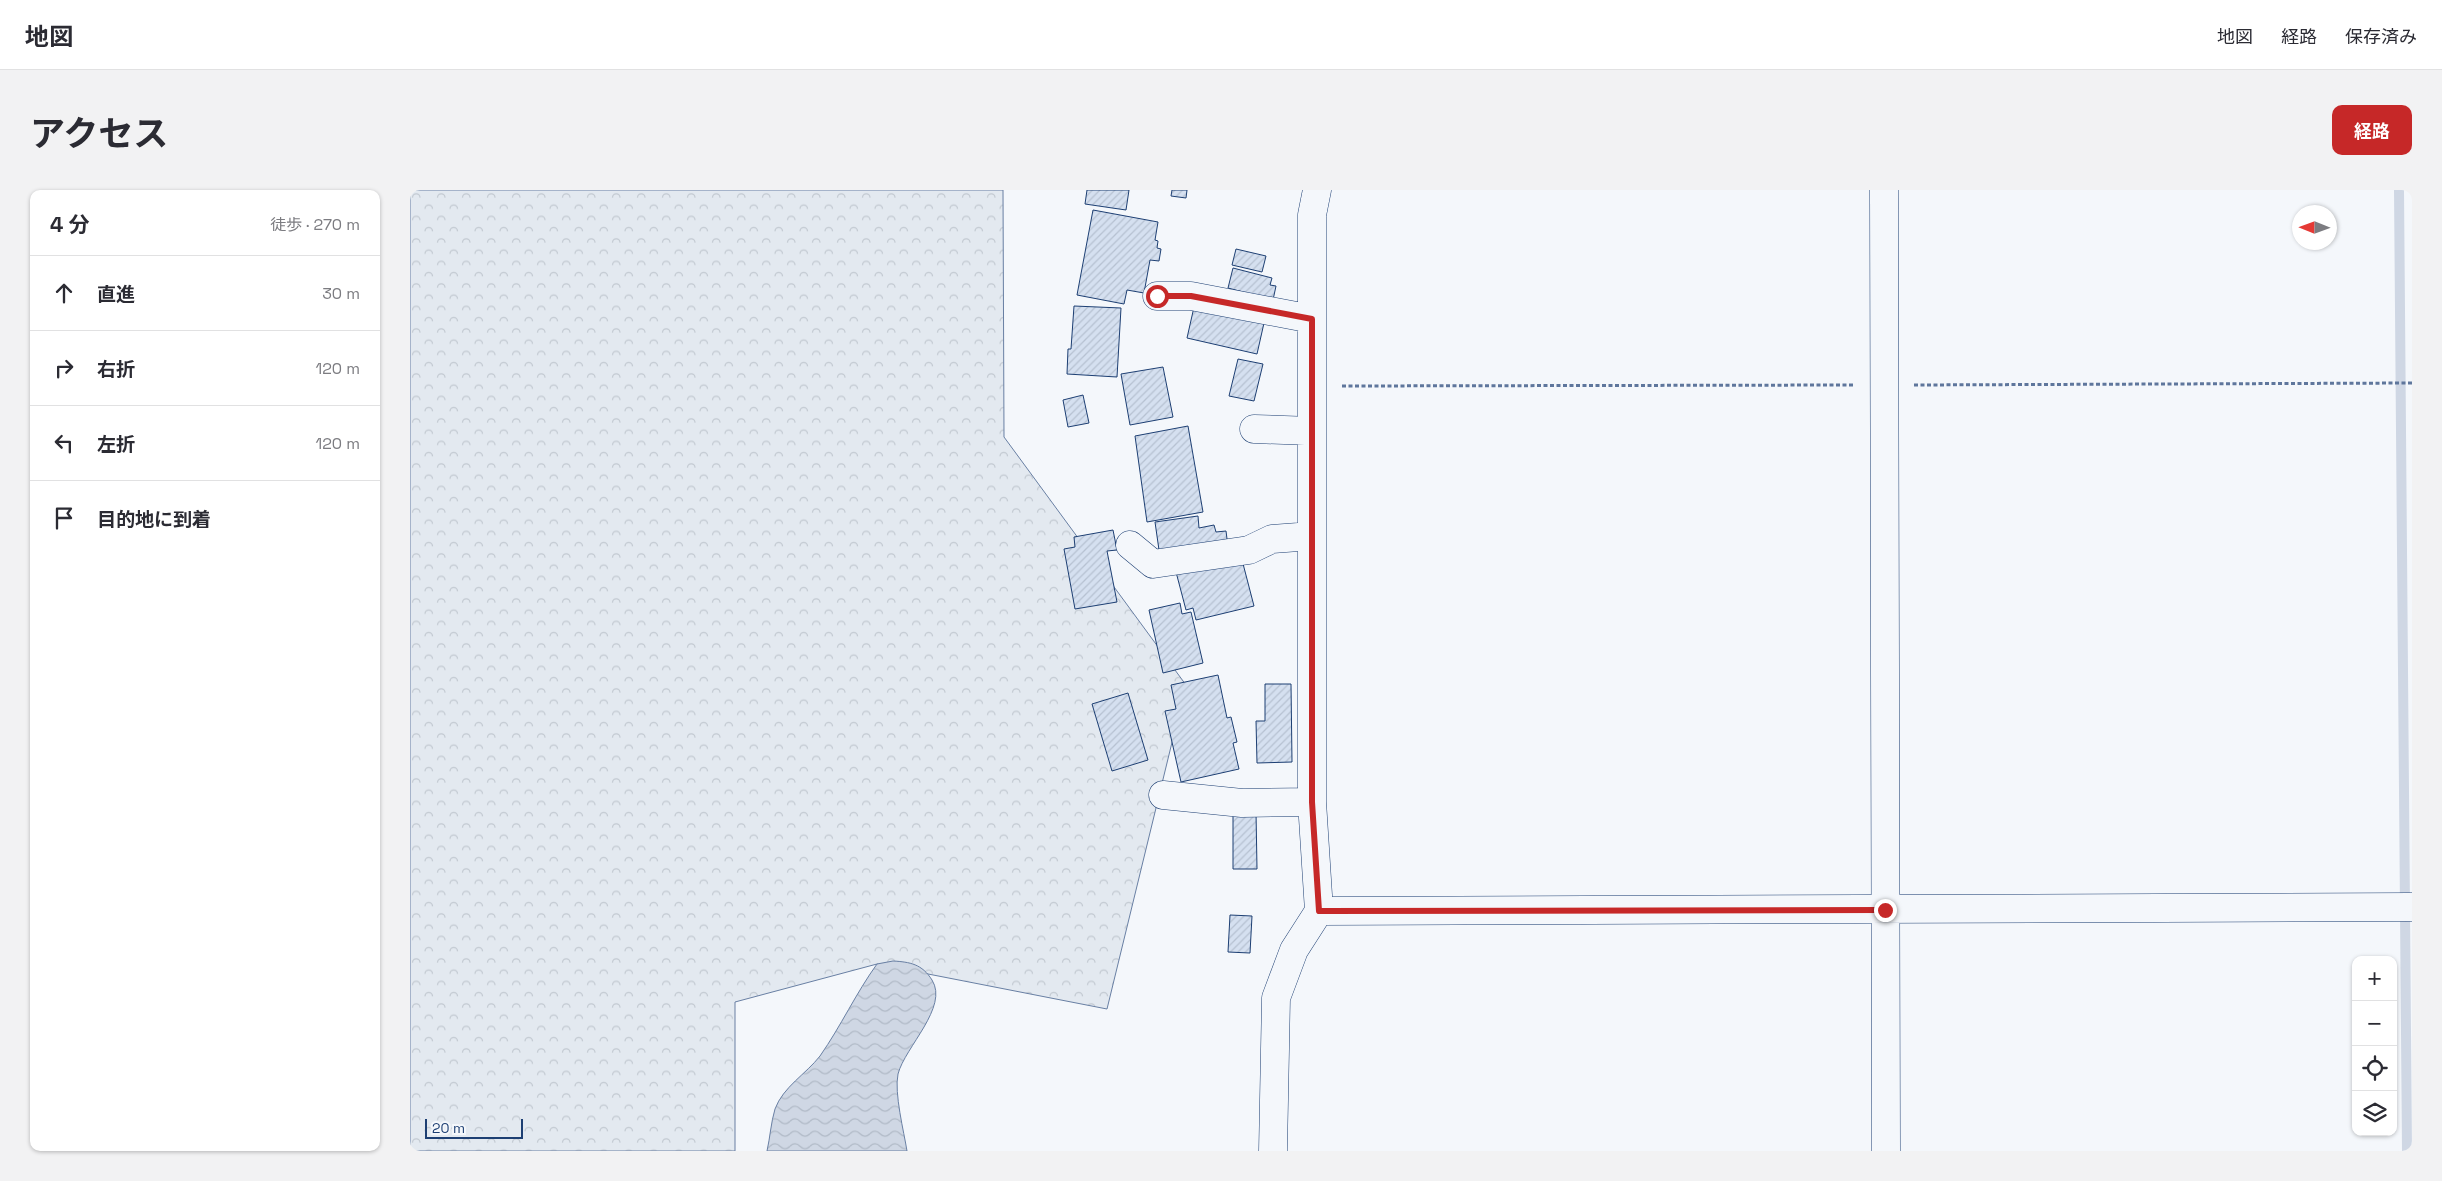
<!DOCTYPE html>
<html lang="ja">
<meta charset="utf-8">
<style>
body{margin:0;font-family:"Space Grotesk","Noto Sans JP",sans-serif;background:#f2f2f3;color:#2b2b33}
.controls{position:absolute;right:15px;bottom:15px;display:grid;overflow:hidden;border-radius:10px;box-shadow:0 1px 4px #0004}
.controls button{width:45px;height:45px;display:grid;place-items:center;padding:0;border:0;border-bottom:1px solid #e1e1e2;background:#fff;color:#2b2b33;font:25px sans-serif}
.compass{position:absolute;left:1882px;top:15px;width:45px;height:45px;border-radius:50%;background:#fff;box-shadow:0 1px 4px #0004;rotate:271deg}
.scale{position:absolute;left:15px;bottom:12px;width:98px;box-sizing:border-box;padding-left:5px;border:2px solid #1d3f73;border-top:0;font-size:14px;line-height:18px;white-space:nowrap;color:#1d3f73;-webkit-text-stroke:4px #f4f7fb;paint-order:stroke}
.stop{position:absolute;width:15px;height:15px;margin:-11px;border:4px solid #c62828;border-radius:50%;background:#fff}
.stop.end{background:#c62828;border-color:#fff;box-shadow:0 1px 5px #0008}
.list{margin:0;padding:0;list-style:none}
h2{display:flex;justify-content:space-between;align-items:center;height:65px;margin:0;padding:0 20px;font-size:21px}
h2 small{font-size:16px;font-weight:400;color:#7c7c81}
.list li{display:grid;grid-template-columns:32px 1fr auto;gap:15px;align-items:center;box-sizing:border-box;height:75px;padding:0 20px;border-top:1px solid #e1e1e2}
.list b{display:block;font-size:19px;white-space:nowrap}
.list em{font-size:16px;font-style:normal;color:#7c7c81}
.icon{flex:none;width:28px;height:28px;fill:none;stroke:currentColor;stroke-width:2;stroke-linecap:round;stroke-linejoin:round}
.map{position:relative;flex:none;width:2002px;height:961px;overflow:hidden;border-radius:10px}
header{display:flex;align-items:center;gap:30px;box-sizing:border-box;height:70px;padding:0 25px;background:#fff;border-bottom:1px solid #e1e1e2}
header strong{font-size:24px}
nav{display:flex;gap:28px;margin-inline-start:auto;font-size:18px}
.intro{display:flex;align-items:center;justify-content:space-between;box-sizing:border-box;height:120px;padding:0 30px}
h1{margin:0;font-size:35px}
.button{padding:12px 22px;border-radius:10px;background:#c62828;color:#fff;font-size:18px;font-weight:700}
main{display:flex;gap:30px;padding:0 30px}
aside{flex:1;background:#fff;border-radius:10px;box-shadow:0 1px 4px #0004}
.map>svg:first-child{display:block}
.forest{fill:url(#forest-crowns);stroke:#687fa3}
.water{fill:url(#water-waves);stroke:#687fa3}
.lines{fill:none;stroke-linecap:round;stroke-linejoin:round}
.stream{stroke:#cfd7e4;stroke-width:10}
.building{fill:url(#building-hatch);stroke:#1d3f73}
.street-casing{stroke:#1d3f73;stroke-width:29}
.path{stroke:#5e769c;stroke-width:3;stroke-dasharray:4 2.5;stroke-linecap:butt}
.street{stroke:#f4f7fb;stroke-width:28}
.route{stroke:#c62828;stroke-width:6}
</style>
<header>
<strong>地図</strong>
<nav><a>地図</a><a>経路</a><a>保存済み</a></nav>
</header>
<div class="intro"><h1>アクセス</h1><a class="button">経路</a></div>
<main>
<aside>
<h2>4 分<small>徒歩 · 270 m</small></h2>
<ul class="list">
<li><svg class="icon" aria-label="ahead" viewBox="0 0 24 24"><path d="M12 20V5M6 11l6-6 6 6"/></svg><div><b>直進</b></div><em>30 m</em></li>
<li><svg class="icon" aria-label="right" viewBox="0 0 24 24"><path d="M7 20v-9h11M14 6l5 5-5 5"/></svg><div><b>右折</b></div><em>120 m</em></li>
<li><svg class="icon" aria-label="left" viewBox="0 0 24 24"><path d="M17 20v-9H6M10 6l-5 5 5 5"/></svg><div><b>左折</b></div><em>120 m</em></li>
<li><svg class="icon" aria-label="arrive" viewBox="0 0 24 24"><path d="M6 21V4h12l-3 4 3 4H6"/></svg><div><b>目的地に到着</b></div></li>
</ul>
</aside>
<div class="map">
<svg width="2002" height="961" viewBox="0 0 2002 961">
<defs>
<pattern id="forest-crowns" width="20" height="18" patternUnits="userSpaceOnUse" patternTransform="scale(1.25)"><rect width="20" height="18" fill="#e3e9f0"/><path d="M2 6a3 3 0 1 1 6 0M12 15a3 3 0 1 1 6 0" fill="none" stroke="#c2c9d1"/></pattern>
<pattern id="water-waves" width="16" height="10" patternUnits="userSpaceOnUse" patternTransform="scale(1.25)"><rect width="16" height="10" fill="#cfd7e4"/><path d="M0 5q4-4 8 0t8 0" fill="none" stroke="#b1bac7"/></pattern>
<pattern id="building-hatch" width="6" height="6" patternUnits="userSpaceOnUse" patternTransform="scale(1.25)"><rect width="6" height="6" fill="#d5e0f0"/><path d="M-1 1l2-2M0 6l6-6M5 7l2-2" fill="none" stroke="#b6c1d1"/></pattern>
</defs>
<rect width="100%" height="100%" fill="#f4f7fb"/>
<path class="forest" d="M 0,0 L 593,0 L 594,247 L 776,495 L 697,819 L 467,774 L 325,812 L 325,961 L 0,961 Z"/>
<path class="water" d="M 483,771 C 500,772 512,774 522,790 C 539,817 495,857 488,884 C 484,903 494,942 497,961 L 357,961 C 360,948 361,932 365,919 C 373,897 396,884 410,866 C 431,836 446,803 467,774 Z"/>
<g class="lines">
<path class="stream" d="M 1989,0 L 1997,961"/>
</g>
<path class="building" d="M 677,0 L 719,0 L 716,20 L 675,14 Z
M 762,0 L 777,0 L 776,8 L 761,6 Z
M 683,20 L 748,32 L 745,50 L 748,51 L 747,58 L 751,59 L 749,71 L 740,70 L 734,103 L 717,100 L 714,114 L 667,105 Z
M 826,59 L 856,66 L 852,82 L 822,75 Z
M 823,78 L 862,88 L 860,95 L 866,96 L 863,110 L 818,98 Z
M 664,116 L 711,118 L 707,187 L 657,184 L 658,159 L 661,159 Z
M 784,117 L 854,133 L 847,164 L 777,148 Z
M 828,169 L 853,174 L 844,211 L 819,206 Z
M 753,177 L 763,227 L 720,235 L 711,184 Z
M 673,205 L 679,233 L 658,237 L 653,210 Z
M 778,236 L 793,322 L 737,332 L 725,246 Z
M 788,326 L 789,338 L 804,335 L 806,342 L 816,341 L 818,357 L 750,367 L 745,332 Z
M 703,340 L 707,360 L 697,361 L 707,412 L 665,419 L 654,359 L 665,357 L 664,347 Z
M 831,366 L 844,416 L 786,430 L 783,418 L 776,420 L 766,382 Z
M 770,413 L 772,424 L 781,422 L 793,473 L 753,483 L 739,420 Z
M 808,485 L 817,528 L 821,527 L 827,552 L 823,553 L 829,579 L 771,592 L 755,521 L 766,519 L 761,495 Z
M 855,494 L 881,494 L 882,572 L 847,573 L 846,531 L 855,531 Z
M 718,503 L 738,570 L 702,581 L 682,514 Z
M 823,622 L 846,622 L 847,679 L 823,679 Z
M 820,725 L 842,726 L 840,763 L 818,762 Z"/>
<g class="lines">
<defs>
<path id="street" d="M 907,0 L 902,25 L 902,612 L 909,721 L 2002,717
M 1474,0 L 1476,961
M 747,106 L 781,106 L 902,129
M 844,239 L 902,241
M 720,355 L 743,374 L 839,360 L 862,349 L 902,346
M 753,605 L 832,613 L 902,612
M 863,961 L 866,808 L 884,760 L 909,721"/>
</defs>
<use href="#street" class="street-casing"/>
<path class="path" d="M 1504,195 L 2002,193
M 932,196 L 1443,195"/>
<use href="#street" class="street"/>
</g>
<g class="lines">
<path class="route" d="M 747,106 L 781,106 L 902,129 L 902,612 L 909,721 L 1475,720"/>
</g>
</svg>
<div class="controls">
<button>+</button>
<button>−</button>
<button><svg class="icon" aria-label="locate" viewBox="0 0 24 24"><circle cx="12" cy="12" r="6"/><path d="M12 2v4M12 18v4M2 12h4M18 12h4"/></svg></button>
<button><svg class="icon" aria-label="layers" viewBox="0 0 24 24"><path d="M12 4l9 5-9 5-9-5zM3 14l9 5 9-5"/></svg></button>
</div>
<svg class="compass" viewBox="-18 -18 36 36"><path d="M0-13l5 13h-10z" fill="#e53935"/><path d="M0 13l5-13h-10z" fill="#7c7c81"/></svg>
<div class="scale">20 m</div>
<div class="stop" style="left:747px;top:106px"></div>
<div class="stop end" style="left:1475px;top:720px"></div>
</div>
</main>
